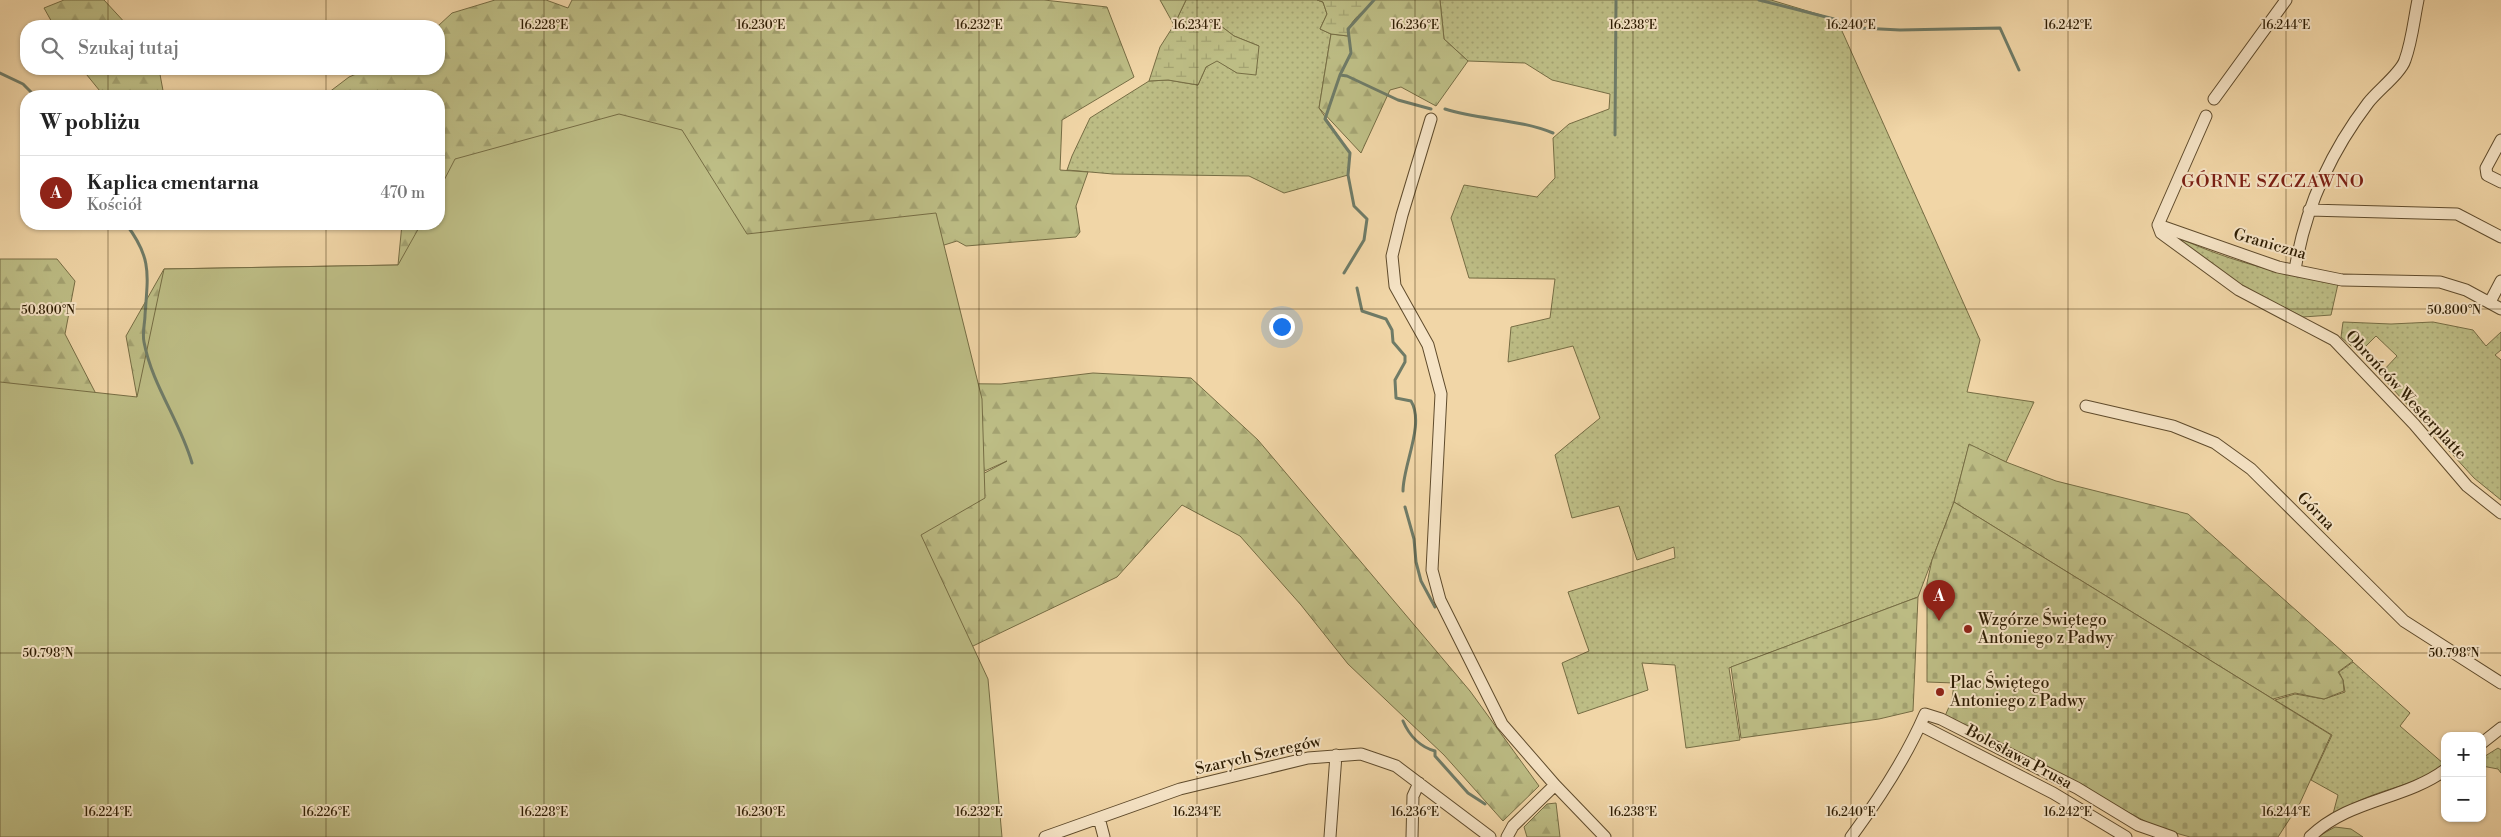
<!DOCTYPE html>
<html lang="pl">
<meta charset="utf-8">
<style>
body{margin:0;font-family:"Libre Bodoni",serif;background:#f2f2f2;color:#222}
.controls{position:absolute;right:15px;bottom:15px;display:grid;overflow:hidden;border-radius:10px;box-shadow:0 1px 4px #0004}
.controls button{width:45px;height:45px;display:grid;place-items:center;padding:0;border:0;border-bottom:1px solid #e0e0e0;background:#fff;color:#222;font:25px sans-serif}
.you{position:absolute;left:1281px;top:326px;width:18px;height:18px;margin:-12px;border:4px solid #fff;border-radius:50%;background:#1a73e8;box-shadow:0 0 0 8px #1a73e833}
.badge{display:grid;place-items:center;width:32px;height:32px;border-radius:50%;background:#8f2418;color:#fff;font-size:16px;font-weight:700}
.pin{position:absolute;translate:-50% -41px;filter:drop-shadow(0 1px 2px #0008)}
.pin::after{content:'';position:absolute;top:26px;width:18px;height:15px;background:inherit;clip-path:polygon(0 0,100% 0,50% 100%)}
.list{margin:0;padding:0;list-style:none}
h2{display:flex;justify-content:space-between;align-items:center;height:65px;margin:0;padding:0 20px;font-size:21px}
h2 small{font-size:16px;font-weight:400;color:#767676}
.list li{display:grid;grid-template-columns:32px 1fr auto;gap:15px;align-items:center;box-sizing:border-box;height:75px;padding:0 20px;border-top:1px solid #e0e0e0}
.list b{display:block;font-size:19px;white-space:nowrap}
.list p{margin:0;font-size:16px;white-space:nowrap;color:#767676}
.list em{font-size:16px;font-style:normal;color:#767676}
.icon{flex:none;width:28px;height:28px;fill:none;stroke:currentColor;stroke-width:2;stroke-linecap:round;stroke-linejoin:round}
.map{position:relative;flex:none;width:2501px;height:837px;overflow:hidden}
.search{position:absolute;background:#fff;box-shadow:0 1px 4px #0004;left:20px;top:20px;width:425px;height:55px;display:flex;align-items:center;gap:12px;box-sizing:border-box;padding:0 18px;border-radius:20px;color:#767676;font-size:19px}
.panel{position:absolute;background:#fff;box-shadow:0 1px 4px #0004;left:20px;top:90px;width:425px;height:140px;border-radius:20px}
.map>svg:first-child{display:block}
.grass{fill:url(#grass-dots);stroke:#766d44}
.forest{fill:url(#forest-firs);stroke:#766d44;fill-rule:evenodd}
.wetland{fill:url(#wetland-marsh);stroke:#766d44}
.cemetery{fill:url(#cemetery-stones);stroke:#766d44}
.green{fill:#bdbd85;stroke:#766d44}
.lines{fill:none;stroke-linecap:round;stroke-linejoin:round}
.stream{stroke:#6f7b67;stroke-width:3}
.street-casing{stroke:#5f4b2c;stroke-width:13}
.street{stroke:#f6e4c6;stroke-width:11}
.ticks{fill:none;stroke:#2e1d03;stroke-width:1;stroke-opacity:0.45}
.poi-dot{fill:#8f2418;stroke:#f6e4c6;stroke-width:2}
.labels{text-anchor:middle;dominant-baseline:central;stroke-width:4;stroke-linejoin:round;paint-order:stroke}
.street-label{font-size:16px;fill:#2e1d03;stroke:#f6e4c6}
.poi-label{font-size:16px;fill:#2e1d03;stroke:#f6e4c6;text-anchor:start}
.neighbourhood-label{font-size:18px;letter-spacing:1px;fill:#7a1f14;stroke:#f6e4c6}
.ticks-label{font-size:12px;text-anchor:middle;fill:#2e1d03;stroke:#f6e4c6;stroke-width:4;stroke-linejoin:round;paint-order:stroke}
</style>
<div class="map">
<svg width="2501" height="837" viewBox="0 0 2501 837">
<defs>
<pattern id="grass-dots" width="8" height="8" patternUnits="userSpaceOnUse" patternTransform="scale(1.25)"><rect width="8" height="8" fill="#bdbd85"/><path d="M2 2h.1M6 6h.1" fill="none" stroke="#a3a271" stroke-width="1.8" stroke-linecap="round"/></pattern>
<pattern id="forest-firs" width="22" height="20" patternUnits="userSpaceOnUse" patternTransform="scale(1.25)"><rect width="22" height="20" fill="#bdbd85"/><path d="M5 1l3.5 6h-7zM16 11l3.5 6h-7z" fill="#a3a271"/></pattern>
<pattern id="wetland-marsh" width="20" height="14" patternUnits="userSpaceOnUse" patternTransform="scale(1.25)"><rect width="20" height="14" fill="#bdbd85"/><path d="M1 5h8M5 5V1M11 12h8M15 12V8" fill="none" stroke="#a3a271"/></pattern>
<pattern id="cemetery-stones" width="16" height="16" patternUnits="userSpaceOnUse" patternTransform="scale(1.25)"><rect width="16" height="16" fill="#bdbd85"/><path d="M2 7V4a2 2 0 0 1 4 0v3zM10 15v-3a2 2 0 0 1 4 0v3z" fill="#a3a271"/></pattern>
</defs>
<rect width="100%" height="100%" fill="#f1d6a7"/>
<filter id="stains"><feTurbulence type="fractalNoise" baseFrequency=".004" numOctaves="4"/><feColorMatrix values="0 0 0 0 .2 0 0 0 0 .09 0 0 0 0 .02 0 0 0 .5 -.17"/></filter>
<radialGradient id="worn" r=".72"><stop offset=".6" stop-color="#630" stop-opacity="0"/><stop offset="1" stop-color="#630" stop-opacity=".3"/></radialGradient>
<path class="grass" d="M 1186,0 L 1317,0 L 1323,2 L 1327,14 L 1320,29 L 1331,34 L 1319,108 L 1350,153 L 1348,175 L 1284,193 L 1249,176 L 1113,174 L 1067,170 L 1072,156 L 1090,118 L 1149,81 L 1168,80 L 1198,85 L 1206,67 L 1217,60 L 1237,73 L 1259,46 L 1234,36 L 1217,23 L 1197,19 L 1174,25 Z
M 1440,0 L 1771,0 L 1834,19 L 1842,31 L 1980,340 L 1967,392 L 2034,402 L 2006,462 L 1969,445 L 1954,502 L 1918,597 L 1729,668 L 1740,740 L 1686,748 L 1675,665 L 1642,663 L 1648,690 L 1578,714 L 1562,663 L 1589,651 L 1568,592 L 1675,558 L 1674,547 L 1637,560 L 1619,506 L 1572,518 L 1555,455 L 1600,418 L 1573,346 L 1508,362 L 1511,327 L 1550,318 L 1555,279 L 1469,278 L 1451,218 L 1464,185 L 1537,197 L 1555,178 L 1553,138 L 1569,124 L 1609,109 L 1610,94 L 1552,80 L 1525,63 L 1468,61 L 1444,39 Z
M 2167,232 C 2220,259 2280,274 2338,284 L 2331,315 L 2303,317 L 2236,283 Z
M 2343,322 L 2391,324 L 2433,322 L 2473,330 L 2486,346 L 2501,332 L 2501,350 L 2495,355 L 2501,360 L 2501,500 L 2474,478 L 2382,377 L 2382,372 L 2397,356 L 2376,336 L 2359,353 L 2341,337 Z
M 2353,662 L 2410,713 L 2400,726 L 2444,764 C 2424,781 2397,786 2373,795 C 2359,800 2346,807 2333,814 L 2338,795 L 2311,780 L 2332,735 L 2275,700 L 2295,694 L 2324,699 L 2345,692 L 2343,680 L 2339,672 Z
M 2498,748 L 2501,750 L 2501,773 L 2498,769 L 2482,766 L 2482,758 Z"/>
<path class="forest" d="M 64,0 L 104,0 L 128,26 L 54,26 L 44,8 Z
M 495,0 L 546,0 L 568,8 L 572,0 L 1044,0 L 1107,7 L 1134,77 L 1062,120 L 1060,170 L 1088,172 L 1076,206 L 1080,232 L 1076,237 L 966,246 L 957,241 L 752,305 L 0,684 L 0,259 L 57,259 L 75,281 L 65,334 L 109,419 L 137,397 L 126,336 L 164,269 L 398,265 L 402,224 L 439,224 L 439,96 L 324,96 L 349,77 L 368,69 L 439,69 L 438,26 L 452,13 Z
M 1160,0 L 1186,0 L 1174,25 Z
M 1374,0 L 1440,0 L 1444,39 L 1468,61 L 1436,106 L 1401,87 L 1390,90 L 1361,153 L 1319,108 L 1331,34 L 1348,36 C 1348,19 1365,12 1374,0 Z
M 82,69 L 159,69 L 164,96 L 104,96 Z
M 1093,373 L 1191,378 L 1258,440 L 1470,691 L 1539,786 L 1503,821 L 1444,755 L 1348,664 L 1301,605 L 1240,536 L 1182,505 L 1117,577 L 973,646 L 951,643 L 0,837 L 0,765 L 890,383 L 1001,384 ZM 1007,461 L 949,492 L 889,514 Z
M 1969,444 L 2006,462 L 2056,481 L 2188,514 L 2353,661 L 2338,672 L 2343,680 L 2344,691 L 2324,699 L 2295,693 L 2273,699 L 1954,502 Z
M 1556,803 L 1560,837 L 1527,837 L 1524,827 L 1547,804 Z"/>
<path class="wetland" d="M 1317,0 L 1374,0 C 1365,12 1348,19 1348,36 L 1331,34 L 1320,29 L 1327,14 L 1323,2 Z
M 1197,19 L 1217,23 L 1234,36 L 1259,46 L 1256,75 L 1237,73 L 1217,61 L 1206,67 L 1198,85 L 1168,80 L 1149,81 L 1160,47 L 1174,25 Z"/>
<path class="cemetery" d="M 1954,502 L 2331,735 L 2300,803 L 2278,837 L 2190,837 L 2158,828 L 1945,716 L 1952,700 L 1954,683 L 1927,682 L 1927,583 L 1932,560 Z
M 1918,597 L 1913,711 L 1879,719 L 1741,738 L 1731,667 Z"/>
<path class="green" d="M 619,114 L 682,130 L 747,234 L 936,213 L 982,399 L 985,498 L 921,535 L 988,679 L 1002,837 L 0,837 L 0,382 L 137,397 L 164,269 L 398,265 L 421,224 L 439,224 L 439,190 L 455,159 Z
M 2335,827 L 2351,829 L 2363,837 L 2317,837 Z"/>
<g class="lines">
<path class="stream" d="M 1759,0 L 1834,19 L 1841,27 L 1900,30 L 2000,28 L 2019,70
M 0,73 L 23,84 L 35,96
M 1340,75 L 1347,76 L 1398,100 L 1431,109
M 1445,109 C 1480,120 1519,119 1553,133
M 1615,135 L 1616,0
M 126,224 C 152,258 148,274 145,315 C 145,323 142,333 144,342 C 152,385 180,421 192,463
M 1344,273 L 1364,240 L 1367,219 L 1354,206 L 1348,175 L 1350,153 L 1325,119 L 1340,75 L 1351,53 L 1348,29 L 1374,0
M 1357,288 L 1362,311 L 1386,319 L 1392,330 L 1393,342 L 1405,356 L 1405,362 L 1395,380 L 1396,398 L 1411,401 C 1425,424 1403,465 1403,491
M 1405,507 L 1414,539 L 1416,562 L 1421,581 L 1435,607
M 1403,721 C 1409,735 1420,747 1435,751 L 1435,756 L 1468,793 L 1485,804"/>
<defs>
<path id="street" d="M 2214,99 L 2286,0
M 2206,116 L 2158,225 L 2278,267 L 2342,280 L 2440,282 L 2466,290 L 2501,309
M 1431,119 L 1402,215 L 1392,256 L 1395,286 L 1428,345 L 1441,394 L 1432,570 L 1440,600 L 1502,724 L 1555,785 L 1605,837
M 2501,140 L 2486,168 L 2487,175 L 2501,182
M 2309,210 L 2457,214 L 2501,237
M 2158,225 L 2161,233 L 2239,290 L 2334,340 L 2414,424 L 2467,486 L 2501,513
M 2295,270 C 2305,208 2330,153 2368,103 C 2377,91 2401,73 2405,60 C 2412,41 2414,19 2418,0
M 2490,302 L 2501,281
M 2086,406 L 2173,426 L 2215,443 L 2251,469 L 2404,621 L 2501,683
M 1920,725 L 2053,793 L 2126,837
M 2482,743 L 2501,728
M 1099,818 L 1104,837
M 1045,837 L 1180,789 L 1308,758 L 1361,754 L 1396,766 L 1490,837
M 1330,837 L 1336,755
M 1412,837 L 1413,796 L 1419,783
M 1507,837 L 1513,826 L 1555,785
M 1851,837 C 1879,799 1906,758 1925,714 L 1941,719 L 2077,788 L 2138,825 L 2172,837
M 2310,837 C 2349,799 2404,800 2445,770"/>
</defs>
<use href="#street" class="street-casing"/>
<use href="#street" class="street"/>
</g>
<path class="ticks" d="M 108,0 L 108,26M 326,0 L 326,26M 544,0 L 544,837M 761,0 L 761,837M 979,0 L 979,837M 1197,0 L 1197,837M 1415,0 L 1415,837M 1633,0 L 1633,837M 1851,0 L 1851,837M 2068,0 L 2068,837M 2286,0 L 2286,837M 108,69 L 108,96M 326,69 L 326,96M 108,224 L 108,837M 326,224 L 326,837M 0,309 L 2501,309M 0,653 L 2501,653"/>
<g class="poi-dot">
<circle cx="1968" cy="629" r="5"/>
<circle cx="1940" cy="692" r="5"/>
</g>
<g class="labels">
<g class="street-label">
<text transform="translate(2270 244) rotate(16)">Graniczna</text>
<text transform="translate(2406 395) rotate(47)">Obrońców Westerplatte</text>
<text transform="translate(2316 511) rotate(45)">Górna</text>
<text transform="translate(1258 755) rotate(-13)">Szarych Szeregów</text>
<text transform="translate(2019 757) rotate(28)">Bolesława Prusa</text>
</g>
<g class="poi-label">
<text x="1978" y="620">Wzgórze Świętego<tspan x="1978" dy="18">Antoniego z Padwy</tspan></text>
<text x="1950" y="683">Plac Świętego<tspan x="1950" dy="18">Antoniego z Padwy</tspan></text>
</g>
<g class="neighbourhood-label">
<text x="2273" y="181">GÓRNE SZCZAWNO</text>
</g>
</g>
<g class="ticks-label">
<text x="544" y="29">16.228°E</text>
<text x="761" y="29">16.230°E</text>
<text x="979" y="29">16.232°E</text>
<text x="1197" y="29">16.234°E</text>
<text x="1415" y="29">16.236°E</text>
<text x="1633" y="29">16.238°E</text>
<text x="1851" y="29">16.240°E</text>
<text x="2068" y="29">16.242°E</text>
<text x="2286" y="29">16.244°E</text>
<text x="48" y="314">50.800°N</text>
<text x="2454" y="314">50.800°N</text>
<text x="48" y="657">50.798°N</text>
<text x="2454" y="657">50.798°N</text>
<text x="108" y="816">16.224°E</text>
<text x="326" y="816">16.226°E</text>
<text x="544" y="816">16.228°E</text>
<text x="761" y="816">16.230°E</text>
<text x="979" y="816">16.232°E</text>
<text x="1197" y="816">16.234°E</text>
<text x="1415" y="816">16.236°E</text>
<text x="1633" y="816">16.238°E</text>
<text x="1851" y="816">16.240°E</text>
<text x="2068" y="816">16.242°E</text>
<text x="2286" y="816">16.244°E</text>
</g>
<rect width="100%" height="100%" filter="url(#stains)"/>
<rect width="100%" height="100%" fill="url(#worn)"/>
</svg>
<div class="controls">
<button>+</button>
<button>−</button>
</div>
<div class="you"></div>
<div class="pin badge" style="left:1939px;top:621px">A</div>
<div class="search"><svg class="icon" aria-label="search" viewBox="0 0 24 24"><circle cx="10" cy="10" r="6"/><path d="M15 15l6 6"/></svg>Szukaj tutaj</div>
<section class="panel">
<h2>W pobliżu<small></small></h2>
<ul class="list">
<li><span class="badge">A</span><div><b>Kaplica cmentarna</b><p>Kościół</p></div><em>470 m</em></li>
</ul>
</section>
</div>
